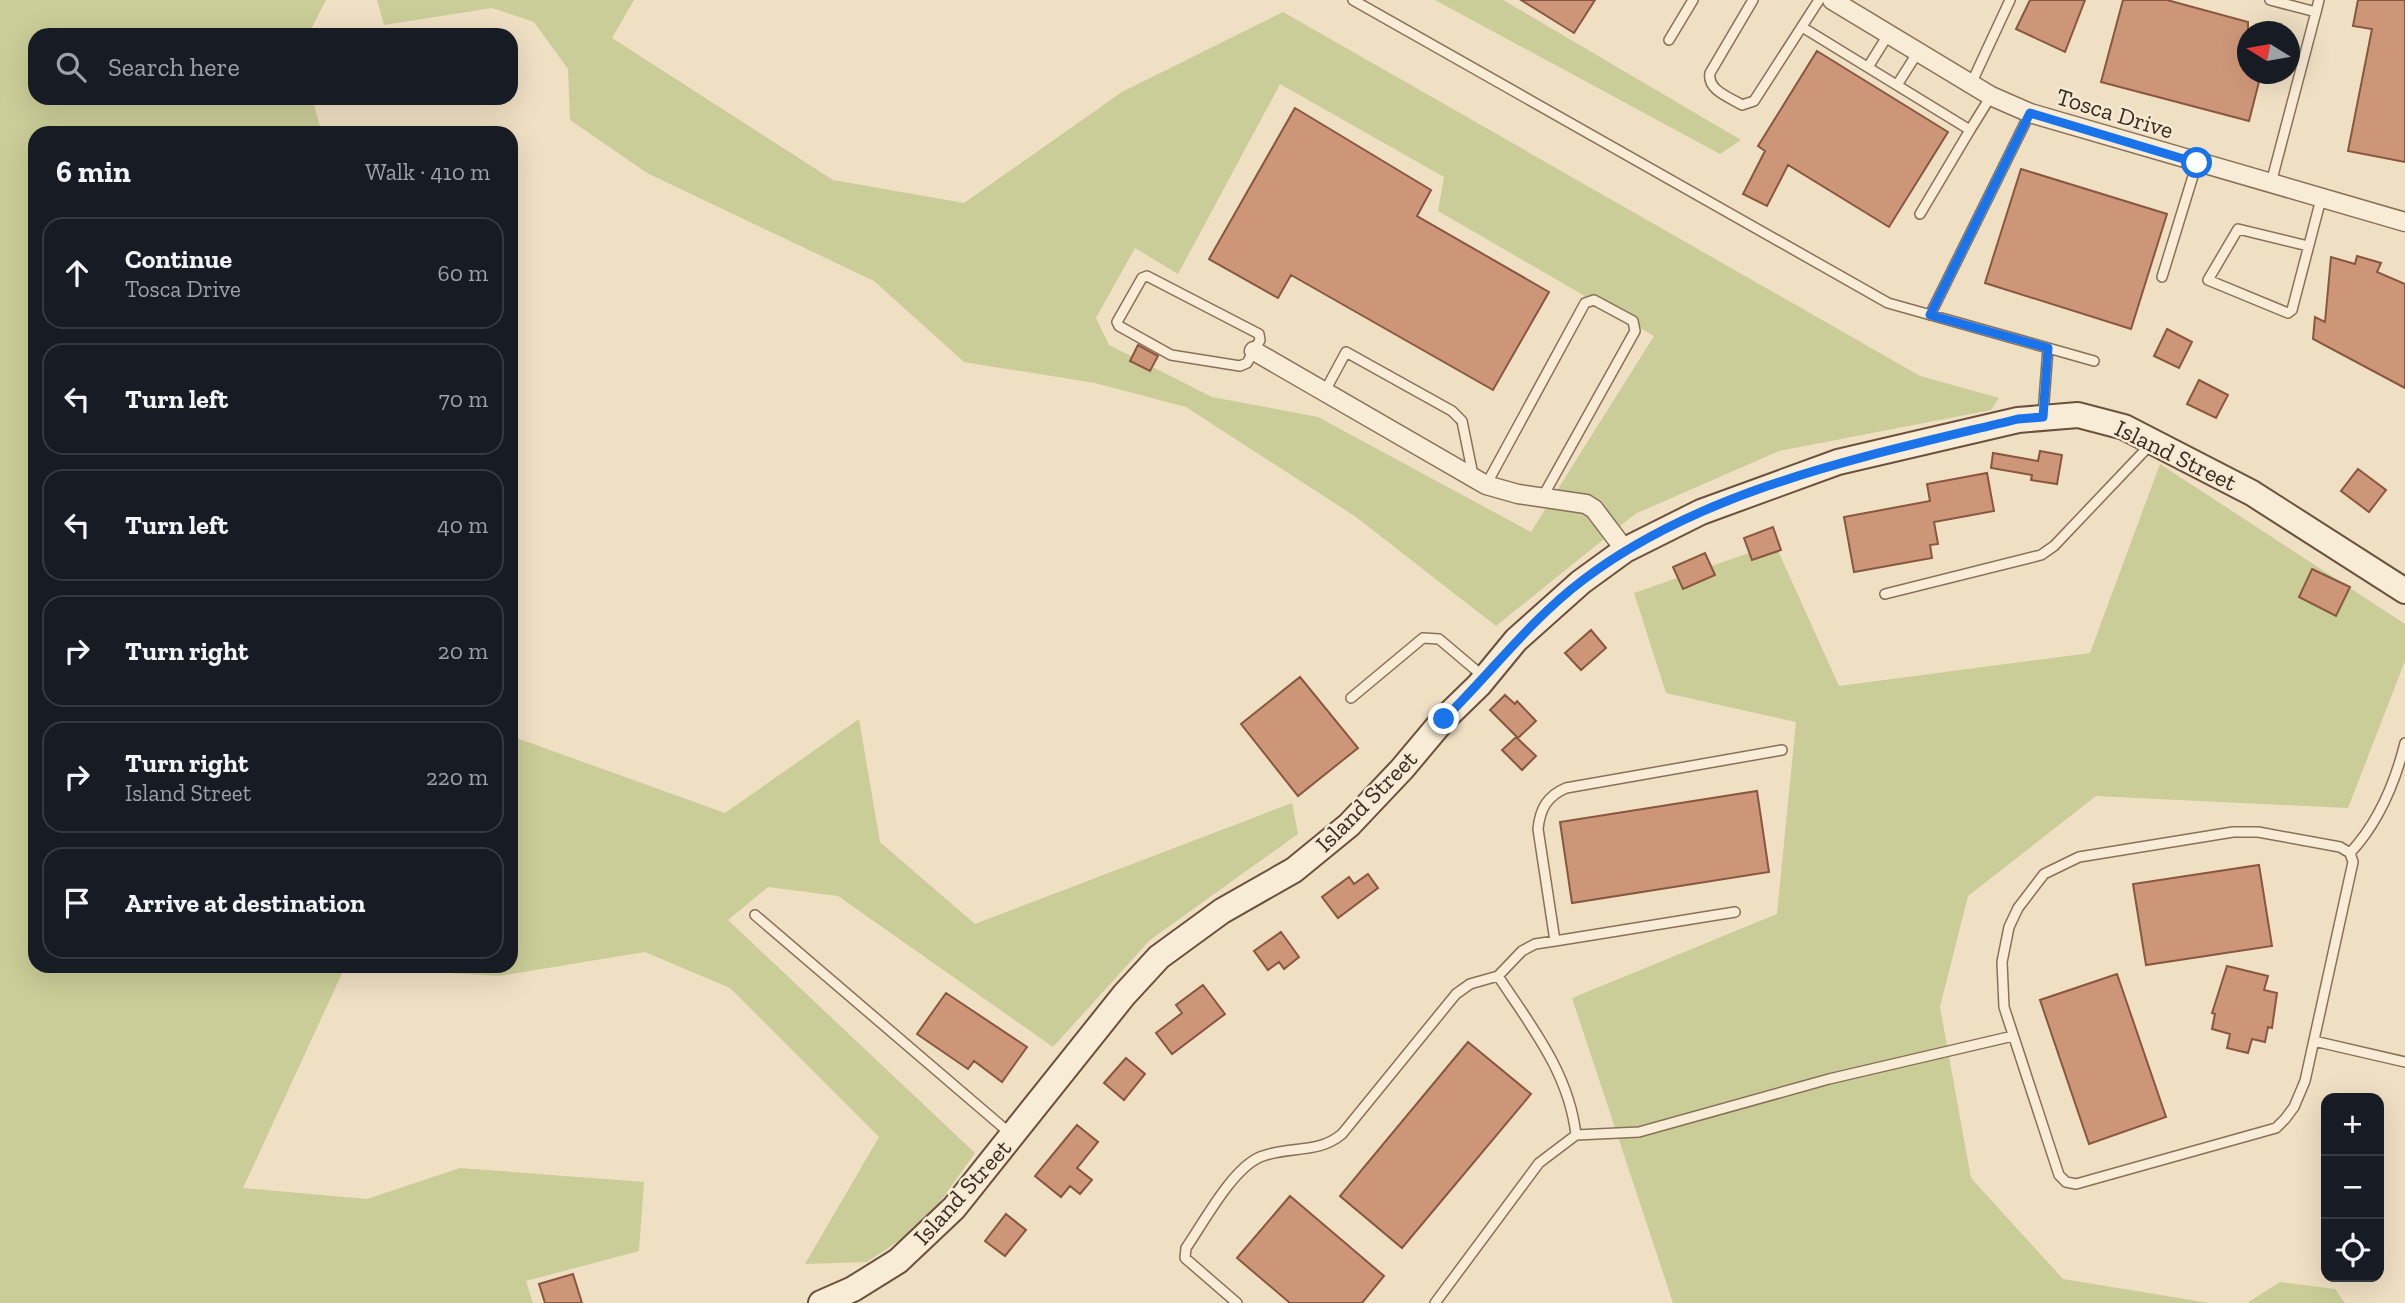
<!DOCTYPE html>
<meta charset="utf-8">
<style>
body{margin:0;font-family:"Zilla Slab",serif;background:#20242c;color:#f1f3f6}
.controls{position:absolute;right:21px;bottom:21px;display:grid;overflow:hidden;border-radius:14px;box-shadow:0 7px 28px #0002}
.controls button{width:63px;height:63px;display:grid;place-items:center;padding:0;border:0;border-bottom:2px solid #363941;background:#171b24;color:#f1f3f6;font:35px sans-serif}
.compass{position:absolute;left:2237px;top:21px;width:63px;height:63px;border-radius:50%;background:#171b24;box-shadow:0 7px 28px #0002;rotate:281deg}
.stop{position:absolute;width:21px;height:21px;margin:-16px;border:5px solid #1a73e8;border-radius:50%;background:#fff}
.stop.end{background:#1a73e8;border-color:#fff;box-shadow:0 2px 7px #0008}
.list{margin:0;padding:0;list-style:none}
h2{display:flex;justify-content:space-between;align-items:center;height:91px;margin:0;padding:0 28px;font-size:30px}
h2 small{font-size:23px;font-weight:400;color:#9ea1a6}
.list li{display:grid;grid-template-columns:46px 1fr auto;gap:21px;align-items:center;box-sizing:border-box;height:112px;margin:0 14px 14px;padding:0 14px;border:2px solid #363941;border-radius:21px}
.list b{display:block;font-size:26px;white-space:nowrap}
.list p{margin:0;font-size:23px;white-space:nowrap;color:#9ea1a6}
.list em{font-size:23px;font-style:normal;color:#9ea1a6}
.icon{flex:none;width:38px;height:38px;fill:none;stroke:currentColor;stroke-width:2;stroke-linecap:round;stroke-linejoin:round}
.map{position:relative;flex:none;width:2405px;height:1303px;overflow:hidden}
.search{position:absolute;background:#171b24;box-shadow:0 7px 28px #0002;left:28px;top:28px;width:490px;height:77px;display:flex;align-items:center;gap:18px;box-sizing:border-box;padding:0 24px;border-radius:21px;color:#9ea1a6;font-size:26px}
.panel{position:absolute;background:#171b24;box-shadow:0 7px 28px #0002;left:28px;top:126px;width:490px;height:847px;border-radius:21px}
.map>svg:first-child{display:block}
.green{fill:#cacd97;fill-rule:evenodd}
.building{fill:#cd9678;stroke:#89573f;stroke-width:2}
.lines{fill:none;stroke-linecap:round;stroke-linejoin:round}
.lane-casing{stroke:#897059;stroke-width:12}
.street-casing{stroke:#897059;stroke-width:21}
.secondary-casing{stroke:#6b513d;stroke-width:28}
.lane{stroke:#f9ecd6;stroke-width:9}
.street{stroke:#f9ecd6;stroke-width:18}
.secondary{stroke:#f9ecd6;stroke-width:24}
.route{stroke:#1a73e8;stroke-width:9}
.labels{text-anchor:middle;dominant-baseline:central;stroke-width:5;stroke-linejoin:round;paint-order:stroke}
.street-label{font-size:24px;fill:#39291e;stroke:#f6e9d3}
</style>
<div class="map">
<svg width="2405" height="1303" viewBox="0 0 2405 1303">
<rect width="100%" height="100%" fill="#efdfc3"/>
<path class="green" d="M 0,0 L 326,0 L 308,35 L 35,35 L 35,98 L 312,98 L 322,133 L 35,133 L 35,966 L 511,966 L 511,736 L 725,813 L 859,719 L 880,842 L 975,924 L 1292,803 L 1298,834 L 1150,940 L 1053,1047 L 838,896 L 768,887 L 728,920 L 975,1153 L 924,1224 L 867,1262 L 805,1264 L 879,1137 L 730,988 L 645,952 L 499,976 L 345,967 L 243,1188 L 367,1199 L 460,1168 L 644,1182 L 639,1251 L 526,1281 L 533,1303 L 0,1303 Z
M 377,0 L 634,0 L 612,38 L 833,180 L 964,203 L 1122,92 L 1283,12 L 1920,376 L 1999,398 L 1991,410 L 1779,451 L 1635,514 L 1496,626 L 1356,517 L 1186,407 L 1095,383 L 964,362 L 874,281 L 647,173 L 570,120 L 568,69 L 534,22 L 492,8 L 384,25 ZM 1280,84 L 1444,177 L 1438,211 L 1654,336 L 1531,532 L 1318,417 L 1212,397 L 1109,345 L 1096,318 L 1135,248 L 1178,274 Z
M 1435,0 L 1503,0 L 1741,140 L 1720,154 Z
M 2160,464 L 2405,624 L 2405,661 L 2348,808 L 2096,796 L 1968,896 L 1940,1007 L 1971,1178 L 2063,1279 L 2209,1303 L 1673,1303 L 1572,998 L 1777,914 L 1796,722 L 1666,693 L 1634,593 L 1775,544 L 1839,686 L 2090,653 Z
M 2280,1282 L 2335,1289 L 2345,1303 L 2247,1303 Z"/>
<path class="building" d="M 1521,0 L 1595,0 L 1574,33 Z
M 2030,0 L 2085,0 L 2065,52 L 2016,29 Z
M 2123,0 L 2167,0 L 2248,22 L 2248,74 L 2261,74 L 2249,121 L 2101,82 Z
M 2358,0 L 2405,0 L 2405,162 L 2348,151 L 2372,29 L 2353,26 Z
M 1817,51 L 1948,132 L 1889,227 L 1788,165 L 1767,206 L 1743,194 L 1765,151 L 1758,146 Z
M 1295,108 L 1431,190 L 1417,216 L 1549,292 L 1493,390 L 1291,275 L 1278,298 L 1209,259 Z
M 2021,169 L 2167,214 L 2131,329 L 1985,283 Z
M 2357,256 L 2381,263 L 2377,272 L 2405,284 L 2405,388 L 2313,339 L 2315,317 L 2325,322 L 2331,257 L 2355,264 Z
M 2167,329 L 2192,342 L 2179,368 L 2154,356 Z
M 1138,345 L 1158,356 L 1150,371 L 1130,361 Z
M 2199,380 L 2228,395 L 2216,418 L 2187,404 Z
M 2040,451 L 2062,455 L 2057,484 L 2031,480 L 2032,475 L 1991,468 L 1993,453 L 2038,461 Z
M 2358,469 L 2386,490 L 2369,512 L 2341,491 Z
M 1987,473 L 1994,511 L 1934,522 L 1938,544 L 1930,545 L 1932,558 L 1854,572 L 1844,517 L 1930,501 L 1927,484 Z
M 1773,527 L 1781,550 L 1752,560 L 1744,538 Z
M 1705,553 L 1715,575 L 1683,589 L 1673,567 Z
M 2312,569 L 2350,587 L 2336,616 L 2299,597 Z
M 1591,630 L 1606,648 L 1581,670 L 1565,653 Z
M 1300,677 L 1358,748 L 1298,796 L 1241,724 Z
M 1505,695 L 1515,704 L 1517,701 L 1536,721 L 1518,738 L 1490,710 Z
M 1516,737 L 1536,756 L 1522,770 L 1502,750 Z
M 1757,791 L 1769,872 L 1572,903 L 1560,822 Z
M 2259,865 L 2272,946 L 2146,965 L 2133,884 Z
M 1368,874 L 1378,888 L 1338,918 L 1322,897 L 1349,877 L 1354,884 Z
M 1281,932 L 1299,957 L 1284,969 L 1279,962 L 1268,970 L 1254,951 Z
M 2227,966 L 2268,976 L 2264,990 L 2277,993 L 2272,1028 L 2268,1027 L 2265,1042 L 2252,1039 L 2248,1053 L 2227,1048 L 2230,1034 L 2212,1029 L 2215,1014 L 2212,1013 Z
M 2117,974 L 2166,1117 L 2089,1144 L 2040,1000 Z
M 1203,985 L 1225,1014 L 1172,1054 L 1156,1033 L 1182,1013 L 1176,1005 Z
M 946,993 L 1027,1047 L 1002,1082 L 974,1061 L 968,1069 L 917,1034 Z
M 1468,1042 L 1531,1094 L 1402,1248 L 1340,1196 Z
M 1126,1058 L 1145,1074 L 1124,1100 L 1104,1083 Z
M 1077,1125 L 1098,1142 L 1077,1168 L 1092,1180 L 1080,1194 L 1070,1186 L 1061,1197 L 1035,1176 Z
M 1290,1196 L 1384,1276 L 1362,1303 L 1290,1303 L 1237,1258 Z
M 1006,1214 L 1026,1230 L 1005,1256 L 985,1241 Z
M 573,1274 L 582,1303 L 545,1303 L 539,1284 Z"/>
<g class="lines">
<defs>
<path id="lane" d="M 1353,0 L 1888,303 L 2048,348 L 2043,415
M 1753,0 L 1710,73 C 1707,90 1729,97 1742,105 L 1754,101 L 1819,0
M 2270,0 L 2316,12 L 2271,183
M 2316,12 L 2319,0
M 1802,27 L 1970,130 L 1991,96
M 1669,40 L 1693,0
M 1868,67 L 1888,35
M 1971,84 L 2010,0
M 1897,85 L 1918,52
M 1920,214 L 1970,130
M 2308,246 L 2238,229 L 2208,280 L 2288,313 L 2292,310 L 2321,199
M 1147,276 L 1259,334 L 1260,340 L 1247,363 L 1240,366 L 1171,355 L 1119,326 L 1117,322 L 1142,278 Z
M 2162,277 L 2197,163
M 1930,315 L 2030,113
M 2048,348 L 2094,361
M 1325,391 L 1346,352 L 1452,411 L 1462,421 L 1473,475
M 1486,485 L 1585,303 L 1594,300 L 1633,321 L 1635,331 L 1542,498
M 1885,594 L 2041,555 L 2054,546 L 2150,445
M 1351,698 L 1423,638 L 1439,639 L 1484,677
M 2233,832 L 2258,832 L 2340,847 L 2350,853 L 2353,862 L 2305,1081 L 2294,1107 L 2285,1119 L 2276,1128 L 2076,1184 L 2066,1182 L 2059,1175 L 2004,1007 L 2002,962 L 2009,927 L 2018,908 L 2044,874 L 2079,857 Z
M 2350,853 C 2378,823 2395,783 2405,743
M 755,915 L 1012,1135
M 1555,941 L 1735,912
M 1498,976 C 1531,1026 1569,1073 1576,1135 L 1639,1132 L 1829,1079 L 2013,1036
M 2314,1041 L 2405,1062
M 1237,1303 L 1185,1258 L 1186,1248 C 1204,1222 1232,1169 1260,1157 C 1289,1145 1317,1155 1342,1134 L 1456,994 L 1470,984 L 1498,976 L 1522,951 L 1535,944 L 1555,941 L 1538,829 C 1540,809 1547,796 1566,788 L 1782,750
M 1435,1303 L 1539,1163 L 1576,1135"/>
<path id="street" d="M 1832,0 L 1991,96 L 2030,113 L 2405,222
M 1254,351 L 1486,485 L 1518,494 L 1586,504 L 1594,509 L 1625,550"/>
<path id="secondary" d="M 821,1303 L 853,1289 L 898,1261 L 954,1208 L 1124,995 L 1159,957 L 1222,911 L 1294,870 L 1349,825 L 1402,769 L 1444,719 L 1479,685 L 1516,640 L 1581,582 L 1625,550 L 1701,512 L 1838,462 L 2018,420 L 2078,415 L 2124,427 L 2252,493 L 2405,591"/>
</defs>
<use href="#lane" class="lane-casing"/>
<use href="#street" class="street-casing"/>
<use href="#secondary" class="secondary-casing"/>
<use href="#lane" class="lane"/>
<use href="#street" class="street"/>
<use href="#secondary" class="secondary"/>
</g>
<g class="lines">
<path class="route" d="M 1444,719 C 1491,673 1530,620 1583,580 C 1705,487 1871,455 2018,419 L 2043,417 L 2048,348 L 1930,315 L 2030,113 L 2197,163"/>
</g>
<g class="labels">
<g class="street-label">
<text transform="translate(2115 113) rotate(17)">Tosca Drive</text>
<text transform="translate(2176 455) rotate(26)">Island Street</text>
<text transform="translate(1366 801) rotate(-45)">Island Street</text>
<text transform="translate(962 1192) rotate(-48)">Island Street</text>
</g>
</g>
</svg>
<div class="controls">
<button>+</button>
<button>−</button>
<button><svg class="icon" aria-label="locate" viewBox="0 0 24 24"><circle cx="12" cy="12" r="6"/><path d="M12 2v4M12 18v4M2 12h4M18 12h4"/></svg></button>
</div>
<svg class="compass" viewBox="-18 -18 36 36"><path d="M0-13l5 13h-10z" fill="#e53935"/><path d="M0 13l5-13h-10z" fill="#9ea1a6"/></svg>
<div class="stop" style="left:2197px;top:163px"></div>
<div class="stop end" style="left:1444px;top:719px"></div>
<div class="search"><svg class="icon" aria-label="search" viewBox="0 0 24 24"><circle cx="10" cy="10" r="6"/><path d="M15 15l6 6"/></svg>Search here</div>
<section class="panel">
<h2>6 min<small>Walk · 410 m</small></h2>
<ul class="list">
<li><svg class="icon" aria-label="ahead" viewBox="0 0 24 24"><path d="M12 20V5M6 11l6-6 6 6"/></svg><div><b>Continue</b><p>Tosca Drive</p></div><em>60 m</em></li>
<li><svg class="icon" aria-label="left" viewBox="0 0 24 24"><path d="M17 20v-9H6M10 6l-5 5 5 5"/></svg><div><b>Turn left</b></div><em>70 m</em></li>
<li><svg class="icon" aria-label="left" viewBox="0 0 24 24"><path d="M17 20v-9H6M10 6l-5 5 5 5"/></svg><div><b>Turn left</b></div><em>40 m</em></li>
<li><svg class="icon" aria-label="right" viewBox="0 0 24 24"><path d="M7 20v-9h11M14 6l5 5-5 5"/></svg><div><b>Turn right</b></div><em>20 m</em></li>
<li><svg class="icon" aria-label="right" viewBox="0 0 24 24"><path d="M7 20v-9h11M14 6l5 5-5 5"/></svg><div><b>Turn right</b><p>Island Street</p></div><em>220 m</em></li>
<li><svg class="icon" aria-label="arrive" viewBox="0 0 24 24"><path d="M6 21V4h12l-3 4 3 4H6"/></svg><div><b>Arrive at destination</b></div></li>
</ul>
</section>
</div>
